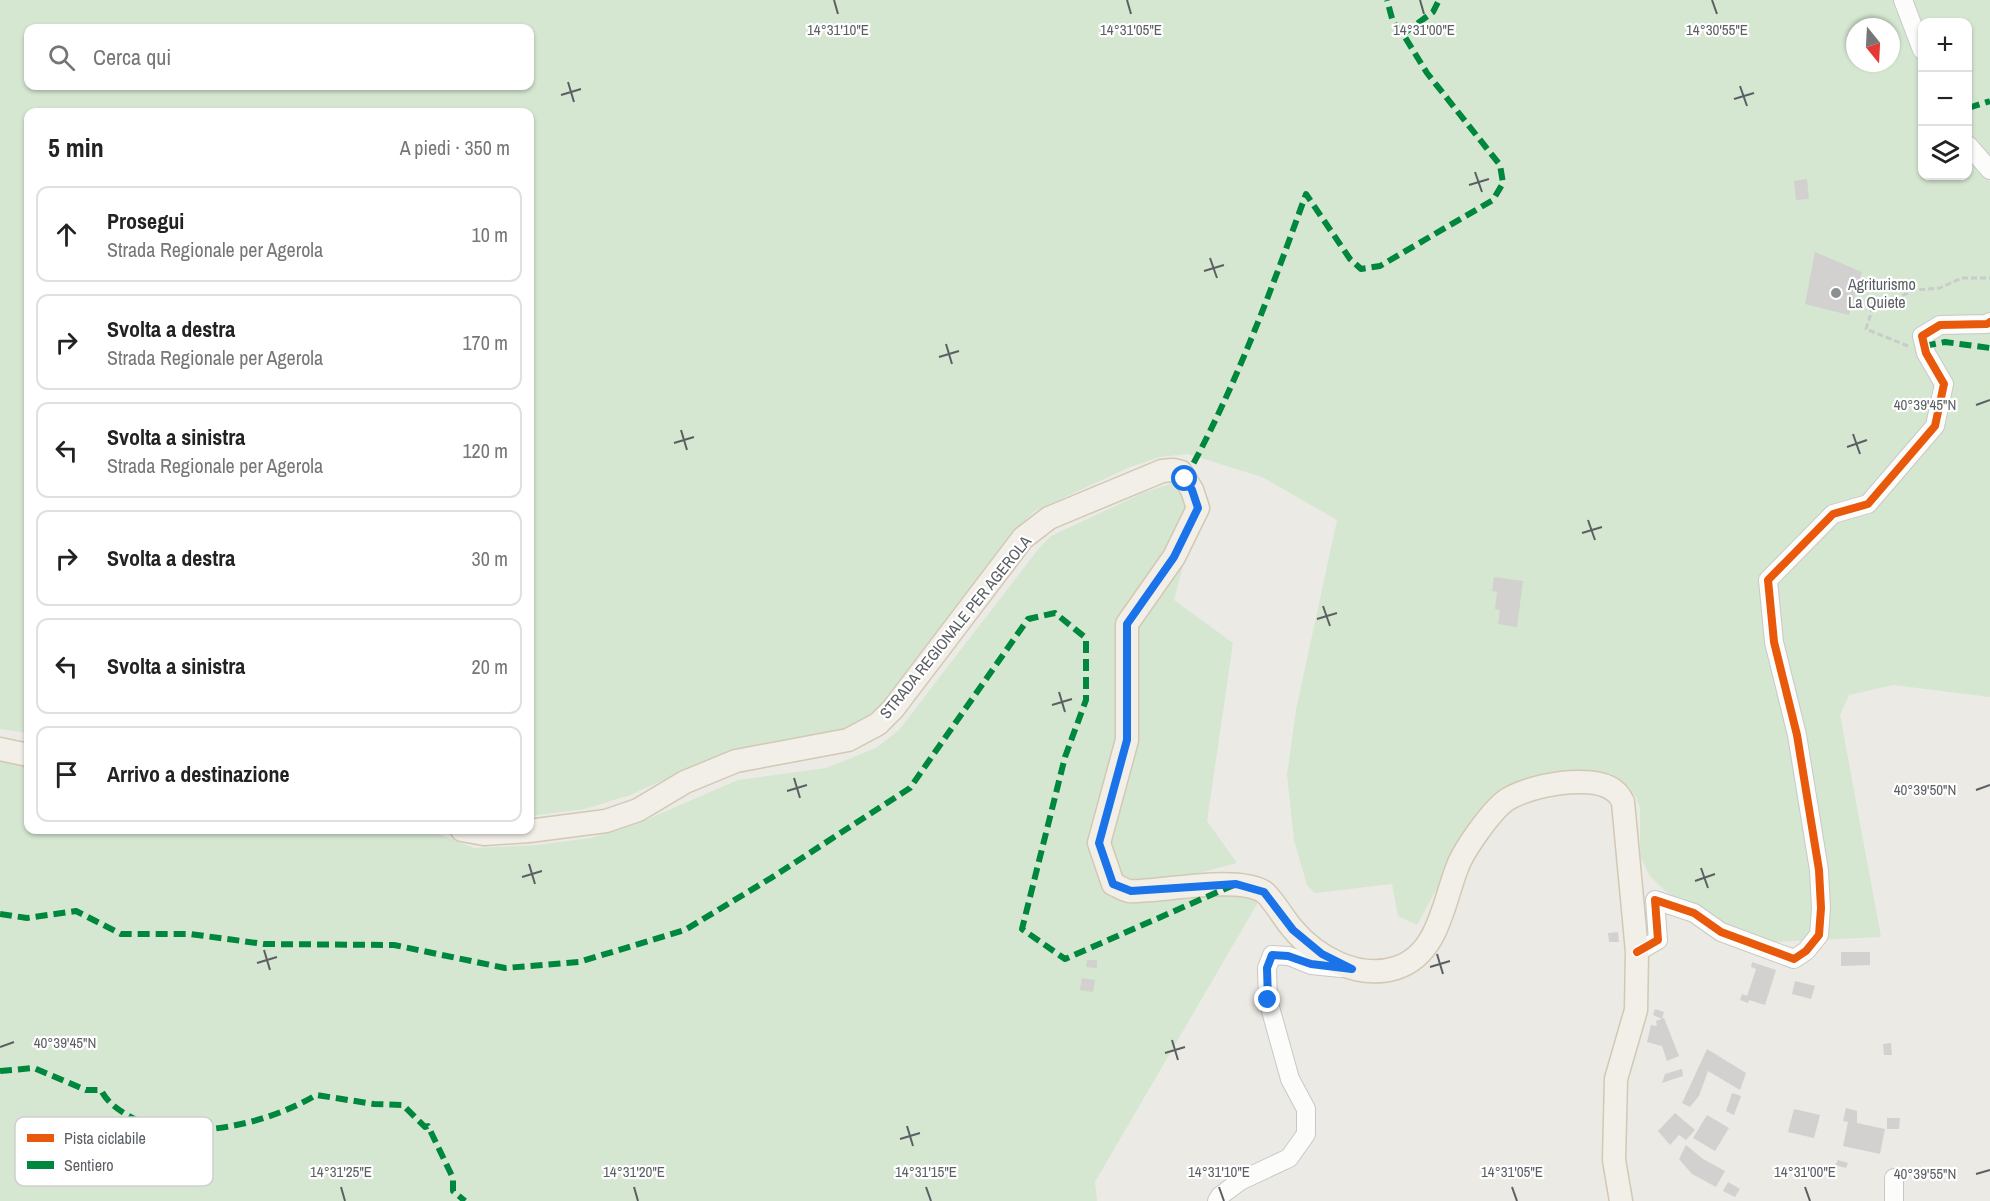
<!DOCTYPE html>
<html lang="it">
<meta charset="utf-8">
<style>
body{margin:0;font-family:"Archivo Narrow",sans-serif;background:#f2f2f2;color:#222}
.controls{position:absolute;right:18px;top:18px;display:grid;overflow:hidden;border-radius:12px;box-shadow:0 2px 4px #0004}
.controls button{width:54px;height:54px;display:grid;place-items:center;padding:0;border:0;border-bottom:2px solid #e0e0e0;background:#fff;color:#222;font:30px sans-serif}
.compass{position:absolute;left:1846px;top:18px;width:54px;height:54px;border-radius:50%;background:#fff;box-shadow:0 2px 4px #0004;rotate:162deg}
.stop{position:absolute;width:18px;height:18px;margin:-14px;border:4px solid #1a73e8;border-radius:50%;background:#fff}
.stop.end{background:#1a73e8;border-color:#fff;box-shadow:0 2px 6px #0008}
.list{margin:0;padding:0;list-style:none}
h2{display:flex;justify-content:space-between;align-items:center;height:78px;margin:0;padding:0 24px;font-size:26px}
h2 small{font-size:20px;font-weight:400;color:#767676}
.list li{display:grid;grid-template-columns:39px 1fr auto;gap:18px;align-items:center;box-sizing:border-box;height:96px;margin:0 12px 12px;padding:0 12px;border:2px solid #e0e0e0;border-radius:12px}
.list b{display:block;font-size:22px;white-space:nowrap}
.list p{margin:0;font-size:20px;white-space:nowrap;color:#767676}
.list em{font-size:20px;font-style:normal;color:#767676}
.icon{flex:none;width:33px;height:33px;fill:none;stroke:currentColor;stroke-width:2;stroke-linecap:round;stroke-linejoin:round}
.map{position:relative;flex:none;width:1990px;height:1201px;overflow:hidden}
.search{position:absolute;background:#fff;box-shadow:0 2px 4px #0004;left:24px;top:24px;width:510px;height:66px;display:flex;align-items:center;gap:15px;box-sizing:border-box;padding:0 21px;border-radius:12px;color:#767676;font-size:22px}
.panel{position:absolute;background:#fff;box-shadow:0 2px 4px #0004;left:24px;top:108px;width:510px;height:726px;border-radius:12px}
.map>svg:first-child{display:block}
.green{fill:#d5e7d1;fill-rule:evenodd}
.building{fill:#d2d1cf}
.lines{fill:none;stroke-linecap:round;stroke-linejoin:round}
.minor-casing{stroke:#c8c8c8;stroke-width:20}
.major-casing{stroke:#d2c8b4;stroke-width:25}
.path{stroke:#c8ccca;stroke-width:3;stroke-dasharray:6 3;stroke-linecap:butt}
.minor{stroke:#fcfcfb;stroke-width:18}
.major{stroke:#f2efe8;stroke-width:22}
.quiet{stroke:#00873e;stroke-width:6;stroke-dasharray:12 6;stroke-linecap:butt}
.cycleway-casing{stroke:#fff;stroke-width:11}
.cycleway{stroke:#e8590c;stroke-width:8}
.route{stroke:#1a73e8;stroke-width:8}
.ticks{fill:none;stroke:#5b5f63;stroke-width:2}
.poi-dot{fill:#8d9090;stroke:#fff;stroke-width:2}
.labels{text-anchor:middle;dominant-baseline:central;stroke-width:4.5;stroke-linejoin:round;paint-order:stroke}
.poi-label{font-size:16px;fill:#5b5f63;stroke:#fff;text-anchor:start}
.street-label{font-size:16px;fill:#5b5f63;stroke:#fff}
.key{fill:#fff;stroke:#cecfd0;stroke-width:1.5}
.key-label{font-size:16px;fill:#5b5f63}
.ticks-label{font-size:15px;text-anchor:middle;fill:#5b5f63;stroke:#fff;stroke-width:4.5;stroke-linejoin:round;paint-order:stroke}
</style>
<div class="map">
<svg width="1990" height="1201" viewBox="0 0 1990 1201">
<rect width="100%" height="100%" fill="#ebeae5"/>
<path class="green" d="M 0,0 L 1990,0 L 1990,697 L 1893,685 L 1849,695 L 1840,715 L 1881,937 L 1770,942 L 1723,923 L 1665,891 L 1649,875 L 1640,855 L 1640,808 L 1636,797 L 1629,787 L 1610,774 L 1552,772 L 1511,788 L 1474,820 L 1417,925 L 1398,916 L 1392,884 L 1315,893 L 1307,885 L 1294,840 L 1287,775 L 1296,710 L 1337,520 L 1262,477 L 1188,454 L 1160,457 L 1130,467 L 1035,511 L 1018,527 L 878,709 L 861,722 L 818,739 L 730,751 L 630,795 L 585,809 L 530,816 L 530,112 L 28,112 L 28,733 L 0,729 ZM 1922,22 L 1968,22 L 1968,176 L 1922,176 ZM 1855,27 L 1891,27 L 1891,63 L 1855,63 ZM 28,28 L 530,28 L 530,86 L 28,86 Z
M 1185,479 L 1198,508 L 1174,600 L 1233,643 L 1207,821 L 1237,863 L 1135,890 L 1264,892 L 1095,1182 L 1097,1201 L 0,1201 L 0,759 L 28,763 L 28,830 L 429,830 L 474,848 L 537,845 L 591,838 L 641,822 L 738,780 L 826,768 L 876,748 L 899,730 L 1040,547 L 1051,536 L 1143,493 Z"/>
<path class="building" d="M 1807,179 L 1809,199 L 1796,200 L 1794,181 Z
M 1815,252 L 1862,272 L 1849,315 L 1805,304 Z
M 1494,577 L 1523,581 L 1517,627 L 1498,624 L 1500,610 L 1495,609 L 1497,592 L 1492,591 Z
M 1618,932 L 1619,942 L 1609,942 L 1608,933 Z
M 1841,952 L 1870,952 L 1870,965 L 1841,966 Z
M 1087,960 L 1097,960 L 1097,968 L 1086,967 Z
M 1752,962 L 1776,970 L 1765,1005 L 1749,1000 L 1748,1003 L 1740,1000 L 1742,994 L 1747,996 L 1756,969 L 1751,967 Z
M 1082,978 L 1095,980 L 1093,992 L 1080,990 Z
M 1795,981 L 1815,986 L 1811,999 L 1792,994 Z
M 1655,1009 L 1664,1012 L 1662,1019 L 1653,1015 Z
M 1664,1018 L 1679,1056 L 1667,1061 L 1662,1046 L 1647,1042 L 1651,1025 L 1657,1026 L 1656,1021 Z
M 1891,1043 L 1892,1055 L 1884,1055 L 1883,1044 Z
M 1707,1049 L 1746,1073 L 1740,1090 L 1708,1071 L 1699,1096 L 1690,1107 L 1682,1103 Z
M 1682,1069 L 1683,1076 L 1662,1083 L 1665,1074 Z
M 1732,1093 L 1741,1096 L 1734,1115 L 1726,1111 Z
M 1846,1108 L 1857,1111 L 1857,1123 L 1885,1129 L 1880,1154 L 1843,1146 L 1848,1122 L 1843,1121 Z
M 1794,1109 L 1820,1115 L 1814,1138 L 1788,1132 Z
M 1675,1113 L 1695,1130 L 1686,1140 L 1679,1135 L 1670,1145 L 1658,1131 Z
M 1707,1115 L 1729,1128 L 1715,1151 L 1693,1138 Z
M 1887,1118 L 1900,1118 L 1899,1129 L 1887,1129 Z
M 1686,1145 L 1703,1159 L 1725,1171 L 1716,1187 L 1692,1174 L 1679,1159 Z
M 1838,1160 L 1848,1163 L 1846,1168 L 1835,1165 Z
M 1728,1182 L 1740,1189 L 1735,1197 L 1723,1191 Z"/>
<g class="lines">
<defs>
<path id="minor" d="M 1903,0 L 1922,50
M 1968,145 L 1990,170
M 1637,952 L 1658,940 L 1655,900 L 1694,913 L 1721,932 L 1794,959 L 1806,951 L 1819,935 L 1821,908 L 1819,870 L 1797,735 L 1774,642 L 1768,580 L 1833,514 L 1868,504 L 1935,426 L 1944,384 L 1926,353 L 1922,336 L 1940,325 L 1987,324 L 1990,322
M 1894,1178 L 1894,1201
M 1217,1201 L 1220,1196 L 1240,1181 L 1289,1158 L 1306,1134 L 1306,1109 L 1290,1079 L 1268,1000 L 1267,968 L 1272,955 L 1289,956 L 1311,965 L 1341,968"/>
<path id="major" d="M 0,749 L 28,755
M 462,830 L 484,834 L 529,831 L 606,821 L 638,810 L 685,782 L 736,761 L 848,740 L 878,724 L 893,709 L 1023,538 L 1049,518 L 1162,471 L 1173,470 L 1181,472 L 1192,490 L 1198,508 L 1174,557 L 1127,624 L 1127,740 L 1099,843 L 1113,884 C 1118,886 1124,890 1129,891 C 1136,892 1145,890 1152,890 C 1180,888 1241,877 1264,892 C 1273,899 1284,919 1292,928 C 1316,957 1358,980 1396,968 C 1438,955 1443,904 1457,868 C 1463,851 1492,809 1508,799 C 1527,788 1560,781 1582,782 C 1599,782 1616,786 1623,802 L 1637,952 L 1636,1010 L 1616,1079 L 1614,1160 L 1621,1201"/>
</defs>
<use href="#minor" class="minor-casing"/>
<use href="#major" class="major-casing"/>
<path class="path" d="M 1908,346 L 1866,329 L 1872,310 L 1914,290 L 1940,288 L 1962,278 L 1990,278"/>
<use href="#minor" class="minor"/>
<use href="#major" class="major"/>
<path class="quiet" d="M 1403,34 L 1433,12 L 1439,0
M 1968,108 L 1990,101
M 1924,346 L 1945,342 L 1990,348
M 1185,479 C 1235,389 1271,291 1306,194 L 1350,259 L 1361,269 L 1380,266 L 1493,200 L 1503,183 L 1500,165 L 1427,73 L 1403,34 L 1393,22 L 1387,0
M 0,914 L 27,918 L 76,911 L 121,934 L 190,934 L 264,944 L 394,945 L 505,968 L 579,962 L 685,930 L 771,878 L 910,788 L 1028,619 L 1055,613 L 1086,638 L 1086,700 L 1065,757 L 1022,929 L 1065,959 L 1236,884
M 0,1071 L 34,1068 L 86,1090 L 101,1090 C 107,1102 116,1108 127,1115 C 177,1146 269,1124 316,1095 L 374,1104 L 403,1105 L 425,1127 L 428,1126 L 453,1178 L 453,1191 L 465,1201"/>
<defs>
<path id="cycleway" d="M 1637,952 L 1658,940 L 1655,900 L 1694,913 L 1721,932 L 1794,959 L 1806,951 L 1819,935 L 1821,908 L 1819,870 L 1797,735 L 1774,642 L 1768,580 L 1833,514 L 1868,504 L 1935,426 L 1944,384 L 1926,353 L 1922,336 L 1940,325 L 1987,324 L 1990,322"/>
</defs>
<use href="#cycleway" class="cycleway-casing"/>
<use href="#cycleway" class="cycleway"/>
</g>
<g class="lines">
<path class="route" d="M 1185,479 L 1192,490 L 1198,508 L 1174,557 L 1127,624 L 1127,740 L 1099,843 L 1113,884 L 1131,891 L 1236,884 L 1264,892 L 1293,930 L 1322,954 L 1352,969 L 1311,964 L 1288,956 L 1272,955 L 1267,968 L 1268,1000"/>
</g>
<path class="ticks" d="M 834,0 L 838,14M 1127,0 L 1131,14M 1420,0 L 1424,14M 1712,0 L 1717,14M 568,82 L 574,102M 1740,86 L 1747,106M 561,95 L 581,89M 1734,99 L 1754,93M 1475,172 L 1482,192M 1469,185 L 1489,179M 1210,258 L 1217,278M 1204,271 L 1224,265M 946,344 L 952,364M 939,357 L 959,351M 1976,405 L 1990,400M 681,430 L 687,450M 1853,434 L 1860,454M 674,443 L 694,437M 1847,447 L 1867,440M 1588,520 L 1595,540M 1582,533 L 1602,527M 1323,606 L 1330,626M 1317,619 L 1337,613M 1059,692 L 1065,712M 1052,705 L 1072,699M 794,778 L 800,798M 1976,790 L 1990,785M 787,791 L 807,785M 529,864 L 535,884M 1701,868 L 1708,888M 522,877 L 542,871M 1695,881 L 1715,874M 264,950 L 270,970M 1437,954 L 1443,974M 257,963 L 277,957M 1430,967 L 1450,961M 1172,1040 L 1178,1060M 0,1047 L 14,1042M 1165,1053 L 1185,1047M 907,1126 L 913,1146M 900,1139 L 920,1133M 1976,1174 L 1990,1170M 341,1187 L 345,1201M 634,1187 L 638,1201M 926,1187 L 931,1201M 1219,1187 L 1224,1201M 1512,1187 L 1517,1201M 1805,1187 L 1810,1201"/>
<circle class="poi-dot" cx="1836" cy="293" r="6"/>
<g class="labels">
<g class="poi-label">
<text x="1848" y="284">Agriturismo<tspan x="1848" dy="18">La Quiete</tspan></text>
</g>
<g class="street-label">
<text transform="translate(955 627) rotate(-51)">STRADA REGIONALE PER AGEROLA</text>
</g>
</g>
<rect x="15" y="1117" width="198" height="69" rx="9" class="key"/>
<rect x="27" y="1134" width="27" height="8" fill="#e8590c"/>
<rect x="27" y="1161" width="27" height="8" fill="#00873e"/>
<g class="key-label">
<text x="64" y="1144">Pista ciclabile</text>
<text x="64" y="1171">Sentiero</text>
</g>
<g class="ticks-label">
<text x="838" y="35">14°31'10"E</text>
<text x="1131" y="35">14°31'05"E</text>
<text x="1424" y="35">14°31'00"E</text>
<text x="1717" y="35">14°30'55"E</text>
<text x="1925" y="410">40°39'45"N</text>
<text x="1925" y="795">40°39'50"N</text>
<text x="65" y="1048">40°39'45"N</text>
<text x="1805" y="1177">14°31'00"E</text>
<text x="341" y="1177">14°31'25"E</text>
<text x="634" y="1177">14°31'20"E</text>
<text x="926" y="1177">14°31'15"E</text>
<text x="1219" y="1177">14°31'10"E</text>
<text x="1512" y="1177">14°31'05"E</text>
<text x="1925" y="1179">40°39'55"N</text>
</g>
</svg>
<div class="controls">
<button>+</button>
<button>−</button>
<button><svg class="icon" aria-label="layers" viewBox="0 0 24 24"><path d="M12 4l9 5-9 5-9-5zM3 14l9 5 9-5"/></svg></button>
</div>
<svg class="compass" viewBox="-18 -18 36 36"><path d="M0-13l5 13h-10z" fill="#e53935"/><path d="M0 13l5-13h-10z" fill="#767676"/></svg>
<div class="stop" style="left:1185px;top:479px"></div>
<div class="stop end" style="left:1268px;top:1000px"></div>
<div class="search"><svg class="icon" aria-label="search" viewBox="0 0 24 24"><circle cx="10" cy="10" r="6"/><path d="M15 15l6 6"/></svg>Cerca qui</div>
<section class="panel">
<h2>5 min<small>A piedi · 350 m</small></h2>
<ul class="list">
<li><svg class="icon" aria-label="ahead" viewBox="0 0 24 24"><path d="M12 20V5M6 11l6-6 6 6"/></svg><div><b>Prosegui</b><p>Strada Regionale per Agerola</p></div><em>10 m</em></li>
<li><svg class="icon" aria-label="right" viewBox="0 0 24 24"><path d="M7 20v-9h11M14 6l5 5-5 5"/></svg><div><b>Svolta a destra</b><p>Strada Regionale per Agerola</p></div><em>170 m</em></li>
<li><svg class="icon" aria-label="left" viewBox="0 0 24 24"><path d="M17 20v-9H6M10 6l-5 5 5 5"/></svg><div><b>Svolta a sinistra</b><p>Strada Regionale per Agerola</p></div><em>120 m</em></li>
<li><svg class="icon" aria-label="right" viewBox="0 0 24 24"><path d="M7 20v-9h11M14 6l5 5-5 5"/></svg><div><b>Svolta a destra</b></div><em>30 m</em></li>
<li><svg class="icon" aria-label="left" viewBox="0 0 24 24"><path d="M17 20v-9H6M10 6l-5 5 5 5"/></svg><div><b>Svolta a sinistra</b></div><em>20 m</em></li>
<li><svg class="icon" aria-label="arrive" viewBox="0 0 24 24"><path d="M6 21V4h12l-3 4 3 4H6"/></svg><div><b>Arrivo a destinazione</b></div></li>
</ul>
</section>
</div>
